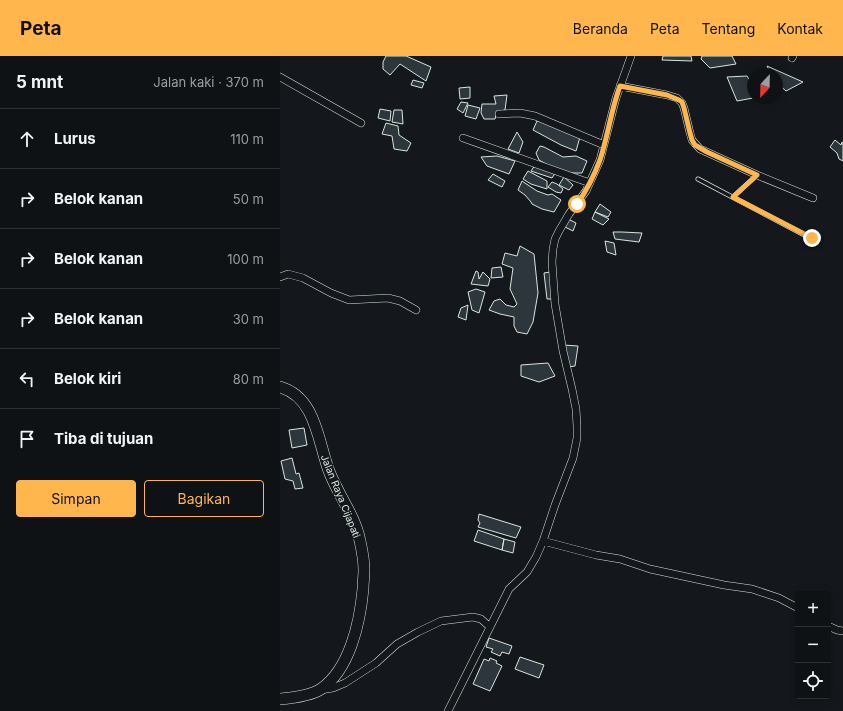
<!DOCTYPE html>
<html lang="id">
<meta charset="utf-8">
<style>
body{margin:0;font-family:Inter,sans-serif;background:#1d2022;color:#f1f3f6}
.controls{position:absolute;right:12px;bottom:12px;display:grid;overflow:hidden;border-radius:4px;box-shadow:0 2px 10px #0003}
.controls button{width:36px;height:36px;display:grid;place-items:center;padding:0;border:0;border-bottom:1px solid #2f3234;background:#0f1215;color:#f1f3f6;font:20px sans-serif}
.compass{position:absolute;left:467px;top:12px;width:36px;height:36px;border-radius:50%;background:#0f1215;box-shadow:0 2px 10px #0003;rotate:202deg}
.stop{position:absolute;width:12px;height:12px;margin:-9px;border:3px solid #ffb74d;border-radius:50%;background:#fff}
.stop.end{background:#ffb74d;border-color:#fff;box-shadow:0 1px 4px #0008}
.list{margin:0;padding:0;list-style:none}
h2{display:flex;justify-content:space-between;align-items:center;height:52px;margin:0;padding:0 16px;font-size:17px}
h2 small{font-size:13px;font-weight:400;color:#9b9ea0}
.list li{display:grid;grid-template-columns:26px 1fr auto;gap:12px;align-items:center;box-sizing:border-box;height:60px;padding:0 16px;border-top:1px solid #2f3234}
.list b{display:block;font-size:15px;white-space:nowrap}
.list em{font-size:13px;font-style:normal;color:#9b9ea0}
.actions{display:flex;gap:8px;padding:12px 16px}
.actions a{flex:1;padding:9px 0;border:1px solid #ffb74d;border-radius:4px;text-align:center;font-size:14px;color:#ffb74d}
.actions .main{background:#ffb74d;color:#111}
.icon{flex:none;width:22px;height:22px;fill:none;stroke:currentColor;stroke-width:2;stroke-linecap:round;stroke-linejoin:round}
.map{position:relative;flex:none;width:563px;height:655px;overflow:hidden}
header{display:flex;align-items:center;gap:24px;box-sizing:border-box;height:56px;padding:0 20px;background:#ffb74d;color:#111}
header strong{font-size:19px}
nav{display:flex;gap:22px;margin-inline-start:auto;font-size:14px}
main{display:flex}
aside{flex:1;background:#0f1215}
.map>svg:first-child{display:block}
.building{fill:#2c363c;stroke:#d8e6dc}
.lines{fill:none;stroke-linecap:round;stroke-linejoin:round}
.lane-casing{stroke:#d8e6dc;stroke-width:5}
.street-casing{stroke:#d8e6dc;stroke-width:8}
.primary-casing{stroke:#d8e6dc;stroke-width:12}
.lane{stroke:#14181c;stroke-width:3.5}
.street{stroke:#14181c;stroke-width:7}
.primary{stroke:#14181c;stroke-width:11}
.route{stroke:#ffb74d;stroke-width:5}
.labels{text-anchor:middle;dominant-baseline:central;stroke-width:3;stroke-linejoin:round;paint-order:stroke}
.street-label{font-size:10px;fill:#d8e6dc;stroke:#14181c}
</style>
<header>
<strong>Peta</strong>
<nav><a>Beranda</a><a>Peta</a><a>Tentang</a><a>Kontak</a></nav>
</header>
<main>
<aside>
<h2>5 mnt<small>Jalan kaki · 370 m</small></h2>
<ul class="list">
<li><svg class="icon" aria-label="ahead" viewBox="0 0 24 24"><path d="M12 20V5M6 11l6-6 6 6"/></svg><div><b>Lurus</b></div><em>110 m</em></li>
<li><svg class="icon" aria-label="right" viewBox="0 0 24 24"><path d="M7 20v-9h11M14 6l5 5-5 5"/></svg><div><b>Belok kanan</b></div><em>50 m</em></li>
<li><svg class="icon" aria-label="right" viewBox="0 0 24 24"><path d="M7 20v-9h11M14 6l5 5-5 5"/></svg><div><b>Belok kanan</b></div><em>100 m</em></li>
<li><svg class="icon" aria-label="right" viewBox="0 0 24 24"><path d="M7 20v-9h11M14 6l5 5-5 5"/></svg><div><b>Belok kanan</b></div><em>30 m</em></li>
<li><svg class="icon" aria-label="left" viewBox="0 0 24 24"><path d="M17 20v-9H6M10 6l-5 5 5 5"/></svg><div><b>Belok kiri</b></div><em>80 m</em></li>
<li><svg class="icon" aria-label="arrive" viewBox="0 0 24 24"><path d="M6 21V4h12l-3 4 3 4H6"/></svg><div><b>Tiba di tujuan</b></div></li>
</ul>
<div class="actions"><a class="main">Simpan</a><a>Bagikan</a></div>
</aside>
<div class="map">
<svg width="563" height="655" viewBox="0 0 563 655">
<rect width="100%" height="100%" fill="#14181c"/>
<path class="building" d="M 106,0 L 126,0 L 151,11 L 146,25 L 120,8 L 110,19 L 103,13 L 103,6 Z
M 383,0 L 411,0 L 412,5 L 382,4 Z
M 422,0 L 452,0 L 456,8 L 430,12 L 421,3 Z
M 487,10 L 523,26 L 506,35 L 497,27 L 497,18 L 491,18 Z
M 467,20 L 473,30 L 473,42 L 457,45 L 447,21 Z
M 133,24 L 144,27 L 142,32 L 131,29 Z
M 190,31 L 190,42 L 180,43 L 179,32 Z
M 227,39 L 225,54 L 217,56 L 215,63 L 204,63 L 201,57 L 202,48 L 216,48 L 214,40 Z
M 181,46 L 188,47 L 183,57 L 177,53 Z
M 188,49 L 200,52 L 196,63 L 185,60 Z
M 100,53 L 111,55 L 110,65 L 98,62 Z
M 114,54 L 122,54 L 123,68 L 112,66 Z
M 257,65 L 264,65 L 300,81 L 296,95 L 281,89 L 253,74 Z
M 106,67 L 118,70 L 119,79 L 131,87 L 127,95 L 114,93 L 112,80 L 102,78 Z
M 237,76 L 243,86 L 239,97 L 228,93 Z
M 555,84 L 561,89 L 562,86 L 563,87 L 563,105 L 559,103 L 557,97 L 550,91 Z
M 260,90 L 264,91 L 283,101 L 296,100 L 307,105 L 302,117 L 282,117 L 259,104 L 256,97 Z
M 217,100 L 235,105 L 229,118 L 207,110 L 201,101 Z
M 255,109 L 276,116 L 272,122 L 251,115 Z
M 248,115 L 267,125 L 267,133 L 251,128 L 243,123 Z
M 213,118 L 225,125 L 222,131 L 208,124 Z
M 284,121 L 293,129 L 289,134 L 279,129 Z
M 242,125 L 257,135 L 268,139 L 272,138 L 281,144 L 274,156 L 262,153 L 252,148 L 251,146 L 245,139 L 238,134 Z
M 272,126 L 277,128 L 283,133 L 281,137 L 276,136 L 268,131 Z
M 320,148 L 331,156 L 328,161 L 315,156 Z
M 315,156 L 329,163 L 323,169 L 312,163 Z
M 288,163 L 296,167 L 293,175 L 283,170 Z
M 333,176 L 342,176 L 362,177 L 359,186 L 335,183 Z
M 325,185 L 334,187 L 336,199 L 327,196 Z
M 240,190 L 254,198 L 258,237 L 253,266 L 247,278 L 237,276 L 234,270 L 234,261 L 220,258 L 209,254 L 214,245 L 220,243 L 226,249 L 234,251 L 237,248 L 230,233 L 233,212 L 222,208 L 225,197 L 237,200 Z
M 221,211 L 223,221 L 211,222 L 212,212 Z
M 196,215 L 198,216 L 199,223 L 203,216 L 210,223 L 208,230 L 191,228 Z
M 270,216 L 273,243 L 267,243 L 264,217 Z
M 196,233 L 205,236 L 199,257 L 192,254 L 188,236 Z
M 188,249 L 186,264 L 178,261 L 181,252 Z
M 283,289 L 298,290 L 295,310 L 288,311 Z
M 268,307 L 275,320 L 259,326 L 241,320 L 241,309 Z
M 24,372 L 27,389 L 12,392 L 9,374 Z
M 12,402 L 16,418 L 19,417 L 23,432 L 15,433 L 13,425 L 5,423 L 1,405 Z
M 199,458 L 241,471 L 236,482 L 198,471 L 200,467 L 198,464 Z
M 198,474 L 224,483 L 222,494 L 194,485 Z
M 224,483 L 235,486 L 233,497 L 222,494 Z
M 209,582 L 232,590 L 229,598 L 222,596 L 220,600 L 211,596 L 213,593 L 206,591 Z
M 240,601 L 264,609 L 259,622 L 235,613 Z
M 210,602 L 217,605 L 216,607 L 222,610 L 210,635 L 193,628 L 204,603 L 209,605 Z"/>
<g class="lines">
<defs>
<path id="lane" d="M 418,123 L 532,183
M 453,141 L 477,119"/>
<path id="street" d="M 512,2 L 513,0
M 0,21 L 81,67
M 340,30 L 387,39 L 397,42 L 402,47 L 404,52 L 410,77 L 412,84 L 420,93 L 477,119 L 533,142
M 219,58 L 240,57 L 255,60 L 324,89
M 183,82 L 310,127
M 0,221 L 8,218 L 23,222 L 51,237 L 69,244 L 108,242 L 120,245 L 136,254
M 263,485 L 316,499 L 340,503 L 370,513 L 444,529 L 472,533 L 499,542 L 518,552
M 548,570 L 557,574 L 563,575
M 40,634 L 53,632 L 65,627 L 96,607 L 117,588 L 138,576 L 161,565 L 193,561 L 201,563 L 210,571
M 168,655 L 229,533 L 247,516 L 256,501 L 263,485 L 275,449 L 293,402 L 297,382 L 297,370 L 296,353 L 292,333 L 283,295 L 275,248 L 272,206 L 273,193 L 275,183 L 279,175 L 289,158 L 306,135 L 320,104 L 336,42 L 351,0"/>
<path id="primary" d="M 0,331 C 36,341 38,386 49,415 C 58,439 75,459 80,485 C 82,494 84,505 84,514 C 84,520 83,527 83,533 C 80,566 70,613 41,633 C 32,639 11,642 0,643"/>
</defs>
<use href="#lane" class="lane-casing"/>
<use href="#street" class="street-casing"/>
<use href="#primary" class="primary-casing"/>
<use href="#lane" class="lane"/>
<use href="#street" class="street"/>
<use href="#primary" class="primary"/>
</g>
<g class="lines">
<path class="route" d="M 297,148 C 307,134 314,120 320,104 C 328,80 331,54 340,30 L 387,39 L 399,44 L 402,46 L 404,52 L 410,77 L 412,84 L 415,89 L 427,96 L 477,119 L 453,141 L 532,182"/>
</g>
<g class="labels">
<g class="street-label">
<text transform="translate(61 440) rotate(68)">Jalan Raya Cijapati</text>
</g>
</g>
</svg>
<div class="controls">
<button>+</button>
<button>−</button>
<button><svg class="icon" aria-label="locate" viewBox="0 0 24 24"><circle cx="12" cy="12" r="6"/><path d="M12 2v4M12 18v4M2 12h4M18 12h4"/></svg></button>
</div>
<svg class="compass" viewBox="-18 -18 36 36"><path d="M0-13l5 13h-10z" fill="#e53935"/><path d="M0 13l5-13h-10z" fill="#9b9ea0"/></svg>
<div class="stop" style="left:297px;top:148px"></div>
<div class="stop end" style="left:532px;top:182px"></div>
</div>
</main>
